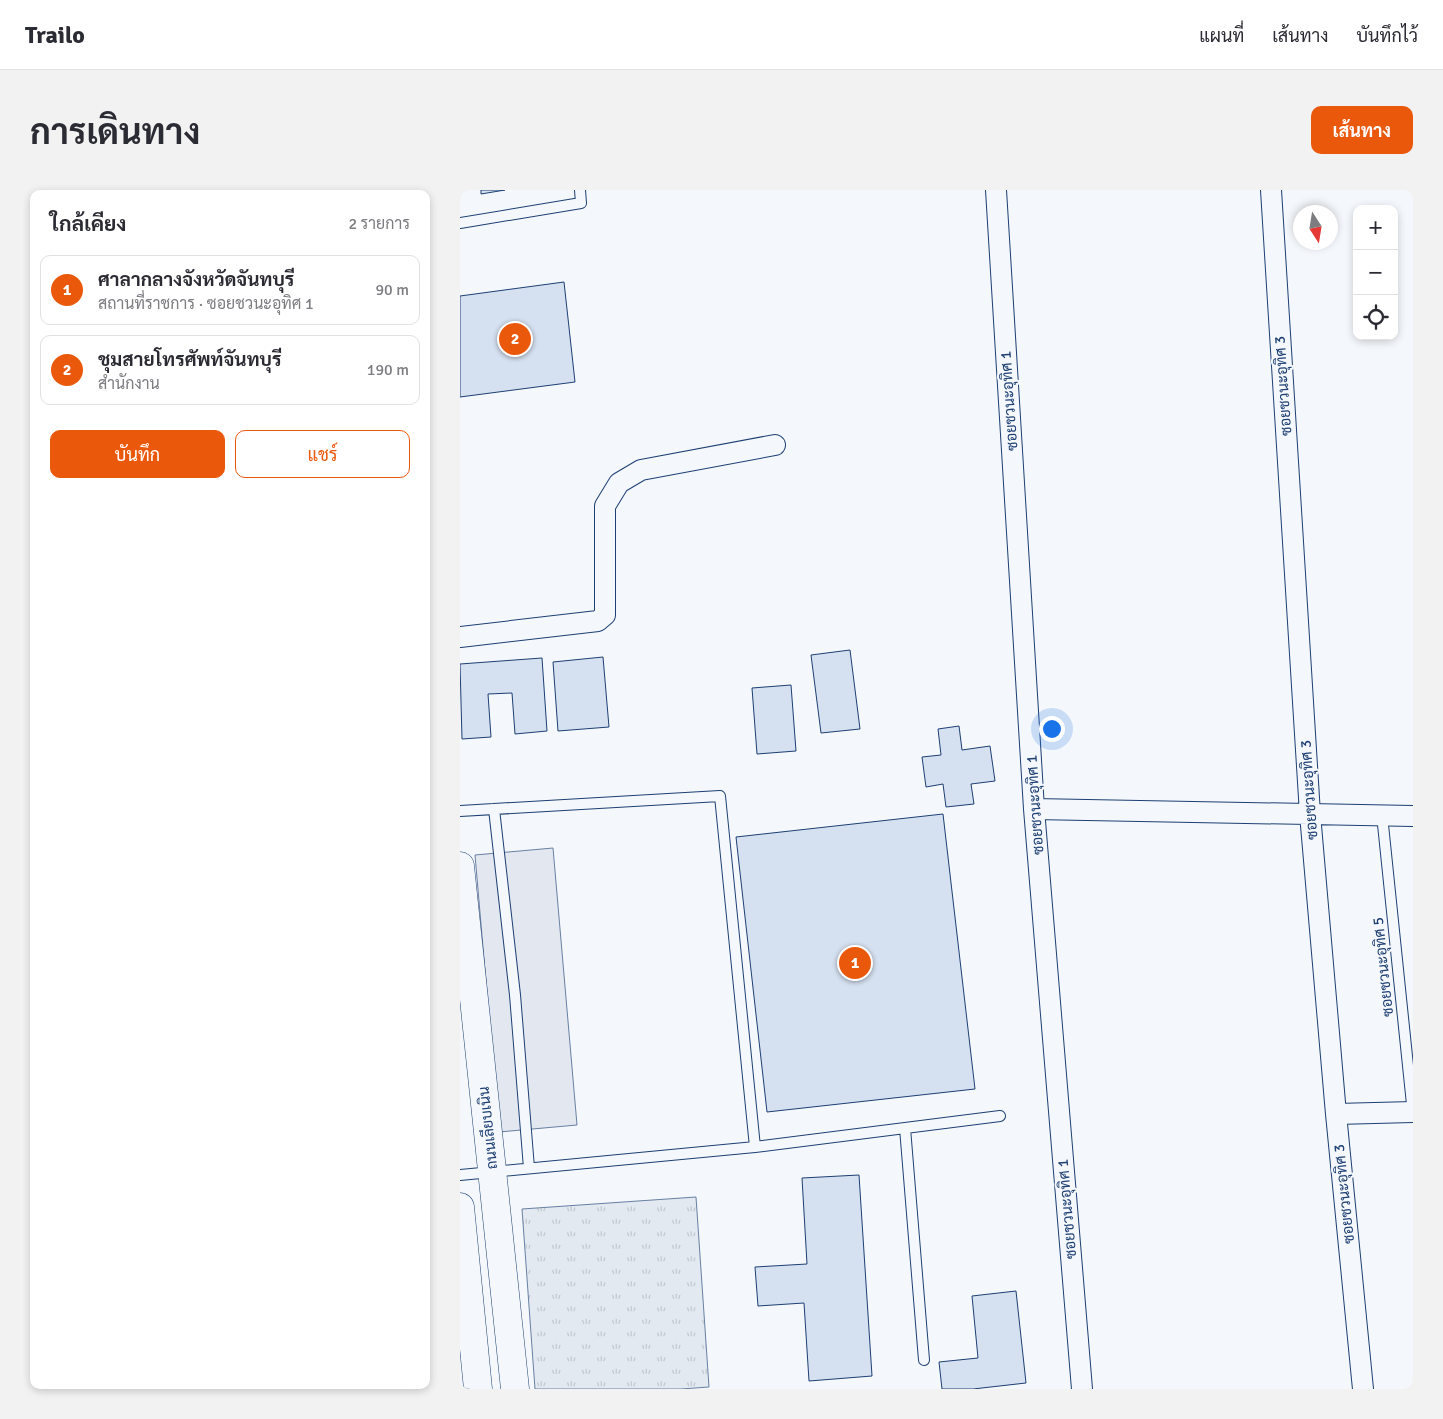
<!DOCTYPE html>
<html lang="th">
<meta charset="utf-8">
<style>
body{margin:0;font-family:Signika,Sarabun,sans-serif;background:#f2f2f3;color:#2b2b33}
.controls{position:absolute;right:15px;top:15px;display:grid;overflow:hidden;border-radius:10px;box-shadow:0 2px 8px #0003}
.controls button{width:45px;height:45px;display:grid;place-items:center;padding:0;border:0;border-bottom:1px solid #e1e1e2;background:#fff;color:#2b2b33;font:25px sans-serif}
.compass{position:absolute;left:833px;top:15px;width:45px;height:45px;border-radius:50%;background:#fff;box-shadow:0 2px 8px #0003;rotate:168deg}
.you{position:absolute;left:591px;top:538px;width:18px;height:18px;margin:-12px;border:4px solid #fff;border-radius:50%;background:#1a73e8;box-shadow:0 0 0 8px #1a73e833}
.badge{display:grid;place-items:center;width:32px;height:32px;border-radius:50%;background:#ea580c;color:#fff;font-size:16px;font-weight:700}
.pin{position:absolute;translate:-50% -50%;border:2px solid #fff;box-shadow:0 1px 5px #0006}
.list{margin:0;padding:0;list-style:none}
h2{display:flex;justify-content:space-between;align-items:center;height:65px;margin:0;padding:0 20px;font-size:21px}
h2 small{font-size:16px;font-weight:400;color:#7c7c81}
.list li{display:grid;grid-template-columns:32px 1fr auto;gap:15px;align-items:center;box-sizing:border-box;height:70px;margin:0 10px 10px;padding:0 10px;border:1px solid #e1e1e2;border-radius:10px}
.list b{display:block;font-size:19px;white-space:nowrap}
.list p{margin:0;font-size:16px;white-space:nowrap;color:#7c7c81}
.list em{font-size:16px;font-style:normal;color:#7c7c81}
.actions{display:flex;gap:10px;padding:15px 20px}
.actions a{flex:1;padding:11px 0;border:1px solid #ea580c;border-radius:10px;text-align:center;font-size:18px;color:#ea580c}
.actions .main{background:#ea580c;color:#fff}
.icon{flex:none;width:28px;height:28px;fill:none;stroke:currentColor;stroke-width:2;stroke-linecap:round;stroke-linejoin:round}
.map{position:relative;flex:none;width:953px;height:1199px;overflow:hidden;border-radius:10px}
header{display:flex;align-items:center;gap:30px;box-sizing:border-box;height:70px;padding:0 25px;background:#fff;border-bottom:1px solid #e1e1e2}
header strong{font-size:24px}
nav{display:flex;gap:28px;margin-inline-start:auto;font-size:18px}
.intro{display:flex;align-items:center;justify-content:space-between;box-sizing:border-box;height:120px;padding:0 30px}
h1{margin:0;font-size:35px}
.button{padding:12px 22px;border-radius:10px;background:#ea580c;color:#fff;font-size:18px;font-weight:700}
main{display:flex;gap:30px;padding:0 30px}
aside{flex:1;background:#fff;border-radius:10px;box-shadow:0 2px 8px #0003}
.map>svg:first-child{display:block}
.grass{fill:url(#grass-tufts);stroke:#687fa3}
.parking{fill:#e3e8f0;stroke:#687fa3}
.building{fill:#d5e0f0;stroke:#1d3f73}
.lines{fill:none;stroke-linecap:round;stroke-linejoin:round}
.lane-casing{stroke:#1d3f73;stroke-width:12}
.street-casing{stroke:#1d3f73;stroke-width:22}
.primary-casing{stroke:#1d3f73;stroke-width:29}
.lane{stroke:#f4f7fb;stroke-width:10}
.street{stroke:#f4f7fb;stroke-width:20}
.primary{stroke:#f4f7fb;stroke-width:28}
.labels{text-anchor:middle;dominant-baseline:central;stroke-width:4;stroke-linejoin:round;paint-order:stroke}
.street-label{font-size:15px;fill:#1d3f73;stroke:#f4f7fb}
</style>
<header>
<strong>Trailo</strong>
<nav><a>แผนที่</a><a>เส้นทาง</a><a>บันทึกไว้</a></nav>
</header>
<div class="intro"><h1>การเดินทาง</h1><a class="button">เส้นทาง</a></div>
<main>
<aside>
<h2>ใกล้เคียง<small>2 รายการ</small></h2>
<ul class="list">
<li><span class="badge">1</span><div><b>ศาลากลางจังหวัดจันทบุรี</b><p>สถานที่ราชการ · ซอยชวนะอุทิศ 1</p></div><em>90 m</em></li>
<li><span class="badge">2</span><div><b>ชุมสายโทรศัพท์จันทบุรี</b><p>สำนักงาน</p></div><em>190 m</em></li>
</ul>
<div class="actions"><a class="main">บันทึก</a><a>แชร์</a></div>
</aside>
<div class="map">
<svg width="953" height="1199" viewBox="0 0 953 1199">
<defs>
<pattern id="grass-tufts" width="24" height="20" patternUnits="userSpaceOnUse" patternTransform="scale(1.25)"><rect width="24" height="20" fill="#e3e9f0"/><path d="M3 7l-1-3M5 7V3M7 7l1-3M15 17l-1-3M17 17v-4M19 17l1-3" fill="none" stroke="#c2c9d1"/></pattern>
</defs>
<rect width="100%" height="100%" fill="#f4f7fb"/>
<path class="grass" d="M 236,1007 L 249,1197 L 221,1199 L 75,1199 L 62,1019 Z"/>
<path class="parking" d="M 93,658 L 117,935 L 39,942 L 15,665 Z"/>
<path class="building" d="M 21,0 L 45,0 L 21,4 Z
M 104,92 L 115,192 L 0,207 L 0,106 Z
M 390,460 L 400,539 L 361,543 L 351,465 Z
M 143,467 L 149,537 L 98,541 L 93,472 Z
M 82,468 L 87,541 L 55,544 L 52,503 L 28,504 L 31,547 L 2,549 L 0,474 Z
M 331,495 L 336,561 L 297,564 L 292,498 Z
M 499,536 L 502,560 L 530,556 L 535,591 L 511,594 L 514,614 L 486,617 L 483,594 L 466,597 L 462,567 L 481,565 L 478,539 Z
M 483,624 L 515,899 L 307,922 L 276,647 Z
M 399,985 L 412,1186 L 349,1191 L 344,1113 L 298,1116 L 295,1077 L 347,1074 L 342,988 Z
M 556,1101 L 566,1193 L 513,1199 L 482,1199 L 479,1172 L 518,1168 L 512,1106 Z"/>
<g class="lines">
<defs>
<path id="lane" d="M 0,33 L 121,13 L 120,0
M 34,619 L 55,805 L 69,978
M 0,621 L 260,606 L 295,957 L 0,985
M 922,625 L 953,924
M 445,938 L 464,1170
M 295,957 L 540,926"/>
<path id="street" d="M 536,0 L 574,619 L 622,1199
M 811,0 L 850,624 L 876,924 L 903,1199
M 0,447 L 138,431 L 145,425 L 145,316 L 159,293 L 181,280 L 315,255
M 574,619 L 953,626
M 876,924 L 953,922"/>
<path id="primary" d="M 0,676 L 55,1199
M 0,1017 L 18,1199"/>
</defs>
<use href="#lane" class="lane-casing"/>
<use href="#street" class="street-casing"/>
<use href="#primary" class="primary-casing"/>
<use href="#lane" class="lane"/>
<use href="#street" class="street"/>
<use href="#primary" class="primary"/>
</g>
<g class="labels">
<g class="street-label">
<text transform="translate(823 196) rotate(-94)">ซอยชวนะอุทิศ 3</text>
<text transform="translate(549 211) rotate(-94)">ซอยชวนะอุทิศ 1</text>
<text transform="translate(849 600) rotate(-94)">ซอยชวนะอุทิศ 3</text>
<text transform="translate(575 615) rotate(-94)">ซอยชวนะอุทิศ 1</text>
<text transform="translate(923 777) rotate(-96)">ซอยชวนะอุทิศ 5</text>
<text transform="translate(28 938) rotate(-96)">ถนนเลียบเนิน</text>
<text transform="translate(884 1004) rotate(-96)">ซอยชวนะอุทิศ 3</text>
<text transform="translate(607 1019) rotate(-95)">ซอยชวนะอุทิศ 1</text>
</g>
</g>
</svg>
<div class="controls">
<button>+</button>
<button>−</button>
<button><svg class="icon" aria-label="locate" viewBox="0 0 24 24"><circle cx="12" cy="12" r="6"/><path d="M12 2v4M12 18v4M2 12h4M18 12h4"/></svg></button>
</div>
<svg class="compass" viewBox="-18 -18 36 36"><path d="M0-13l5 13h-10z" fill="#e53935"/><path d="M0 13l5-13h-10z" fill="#7c7c81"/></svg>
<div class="you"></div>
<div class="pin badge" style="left:395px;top:773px">1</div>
<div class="pin badge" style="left:55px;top:149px">2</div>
</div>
</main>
